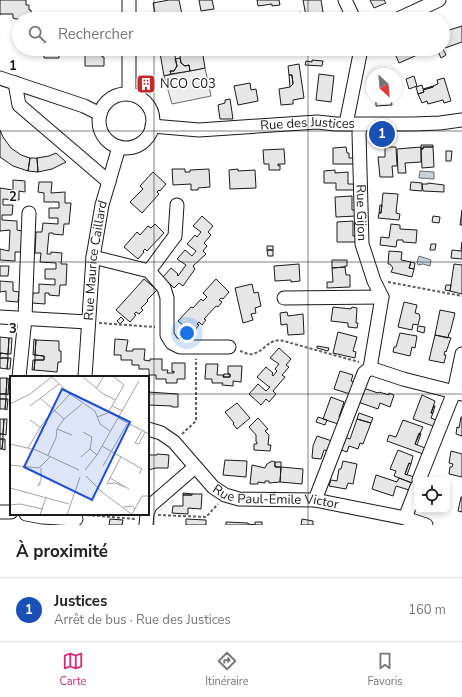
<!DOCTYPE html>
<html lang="fr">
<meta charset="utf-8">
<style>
body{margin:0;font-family:"Nunito Sans",sans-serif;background:#f6f6f6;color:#222}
.controls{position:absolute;right:12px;bottom:12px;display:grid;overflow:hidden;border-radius:8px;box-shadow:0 2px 6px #0003}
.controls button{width:36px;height:36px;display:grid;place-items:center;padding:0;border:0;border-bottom:1px solid #e0e0e0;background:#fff;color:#222;font:20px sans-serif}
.compass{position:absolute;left:366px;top:68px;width:36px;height:36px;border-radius:50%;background:#fff;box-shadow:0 2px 6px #0003;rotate:154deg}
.you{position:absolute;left:187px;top:333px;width:14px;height:14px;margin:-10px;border:3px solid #fff;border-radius:50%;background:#1a73e8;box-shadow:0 0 0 6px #1a73e833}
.badge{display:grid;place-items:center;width:26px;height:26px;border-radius:50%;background:#db2777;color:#fff;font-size:13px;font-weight:700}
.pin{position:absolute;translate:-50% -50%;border:2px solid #fff;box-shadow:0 1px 4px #0006}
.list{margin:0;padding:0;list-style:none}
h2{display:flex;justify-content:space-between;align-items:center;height:52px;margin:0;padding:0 16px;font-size:17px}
h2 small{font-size:13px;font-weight:400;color:#767676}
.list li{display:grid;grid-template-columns:26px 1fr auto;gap:12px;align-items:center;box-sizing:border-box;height:64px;padding:0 16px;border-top:1px solid #e0e0e0}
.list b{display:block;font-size:15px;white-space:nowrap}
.list p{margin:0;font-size:13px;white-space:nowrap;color:#767676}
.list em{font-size:13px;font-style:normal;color:#767676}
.icon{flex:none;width:22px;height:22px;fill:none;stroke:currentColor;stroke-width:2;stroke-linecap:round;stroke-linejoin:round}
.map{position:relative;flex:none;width:462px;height:525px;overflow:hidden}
.search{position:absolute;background:#fff;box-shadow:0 2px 6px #0003;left:12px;right:12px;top:12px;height:44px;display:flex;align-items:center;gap:10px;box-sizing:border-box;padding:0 14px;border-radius:22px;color:#767676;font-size:15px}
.sheet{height:116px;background:#fff}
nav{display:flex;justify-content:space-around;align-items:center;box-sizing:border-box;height:56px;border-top:1px solid #e0e0e0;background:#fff;font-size:11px;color:#767676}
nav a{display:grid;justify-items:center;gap:2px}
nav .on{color:#db2777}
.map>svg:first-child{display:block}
.parking{fill:#ededed;stroke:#6a6a6a}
.water{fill:#c6d2dc;stroke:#6a6a6a}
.building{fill:#e6e6e6;stroke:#1a1a1a}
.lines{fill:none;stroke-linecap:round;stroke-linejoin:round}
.minor-casing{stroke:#1a1a1a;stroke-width:15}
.path{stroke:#5f5f5f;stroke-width:2;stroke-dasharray:3 2;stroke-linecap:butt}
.minor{stroke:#fff;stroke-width:13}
.grid{fill:none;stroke:#1a1a1a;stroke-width:1;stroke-opacity:0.55}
.labels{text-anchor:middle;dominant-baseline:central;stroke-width:3;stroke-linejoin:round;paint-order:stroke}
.poi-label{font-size:13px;fill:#1a1a1a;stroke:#fff;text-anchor:start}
.street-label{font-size:13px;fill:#1a1a1a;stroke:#fff}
.inset-road{fill:none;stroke:#a3a3a3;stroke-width:1}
.view{fill:#1d4ed8;fill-opacity:0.15;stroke:#1d4ed8;stroke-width:2}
.inset-edge{fill:none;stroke:#1a1a1a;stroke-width:2}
.grid-label{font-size:13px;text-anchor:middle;font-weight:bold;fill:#1a1a1a;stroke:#fff;stroke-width:3;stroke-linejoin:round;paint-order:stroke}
</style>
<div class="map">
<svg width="462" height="525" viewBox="0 0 462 525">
<rect width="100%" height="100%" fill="#fff"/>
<path class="parking" d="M 205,68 L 211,96 L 172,104 L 164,76 Z"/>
<path class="water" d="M 420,171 L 434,172 L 434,179 L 419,178 Z
M 419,256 L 431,260 L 430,266 L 423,264 L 418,265 L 417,262 Z"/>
<path class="building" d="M 0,0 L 26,0 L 26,5 L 29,5 L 29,10 L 31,10 L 31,19 L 16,19 L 13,18 L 13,14 L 0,14 L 0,15 Z
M 169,0 L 179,0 L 183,19 L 162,19 L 162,17 L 156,18 L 153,3 Z
M 199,0 L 212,0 L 214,9 L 201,11 Z
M 257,0 L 279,0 L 280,5 L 272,6 L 272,4 L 258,6 Z
M 303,0 L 321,0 L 323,12 L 306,16 Z
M 370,0 L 384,0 L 386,3 L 374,8 Z
M 301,12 L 303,19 L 293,19 L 293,14 Z
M 234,13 L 235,19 L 224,19 L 223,15 Z
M 462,26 L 462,42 L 445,48 L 443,42 L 443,32 Z
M 46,49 L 64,49 L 63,53 L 59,53 L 59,58 L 44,58 L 44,50 Z
M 80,49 L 106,49 L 105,53 L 102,54 L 102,57 L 104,57 L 104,66 L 85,66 L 85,53 L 80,53 Z
M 179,49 L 202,49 L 205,68 L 190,71 L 189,65 L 185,66 L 181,63 Z
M 321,49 L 337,49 L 337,52 L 322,53 Z
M 393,49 L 423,49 L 424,52 L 399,63 Z
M 437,49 L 443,49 L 446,55 L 441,58 Z
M 174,51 L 177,66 L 174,71 L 170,71 L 171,74 L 164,76 L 160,53 Z
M 180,58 L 181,63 L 185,66 L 189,65 L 190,71 L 171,74 L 170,71 L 174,71 L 177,66 L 175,59 Z
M 312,60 L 323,61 L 322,66 L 305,65 L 306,61 L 312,62 Z
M 299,64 L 304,98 L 293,100 L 293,104 L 281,105 L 279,89 L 290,87 L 293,84 L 292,75 L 289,75 L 288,66 Z
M 319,74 L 334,76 L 331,102 L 316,100 Z
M 289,75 L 292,75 L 293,84 L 290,87 Z
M 414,76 L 417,86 L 409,89 L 406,79 Z
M 444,78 L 451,101 L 444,103 L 443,100 L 428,104 L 427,101 L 422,103 L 418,94 L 424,92 L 423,90 L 433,87 L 433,86 L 438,84 L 437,80 Z
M 143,81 L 148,81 L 148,87 L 143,86 Z
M 250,83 L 251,90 L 256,89 L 258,101 L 238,105 L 234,86 Z
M 422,85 L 423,89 L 433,86 L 433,87 L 423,90 L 424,92 L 418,94 L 416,87 Z
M 376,98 L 391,98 L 392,105 L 376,106 Z
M 230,99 L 233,119 L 220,119 L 218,105 L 225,103 L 225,100 Z
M 0,130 L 3,137 L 11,148 L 21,155 L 30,158 L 28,171 L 13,166 L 0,157 Z
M 421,145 L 433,145 L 433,147 L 423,147 L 423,149 L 421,149 Z
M 346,147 L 347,153 L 349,153 L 349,158 L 354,158 L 354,164 L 333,164 L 333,148 Z
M 385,147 L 396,147 L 397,166 L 392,166 L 393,177 L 380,177 L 378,157 L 385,157 Z
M 421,147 L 421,162 L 405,163 L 406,173 L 398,173 L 397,149 Z
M 423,147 L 433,147 L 434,167 L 422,168 L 421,149 L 423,149 Z
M 284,149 L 285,164 L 278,164 L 278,166 L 280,165 L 280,170 L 269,170 L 269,164 L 264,164 L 263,150 Z
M 446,151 L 452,151 L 451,161 L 446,161 Z
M 56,153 L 66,162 L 52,169 L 38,172 L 37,158 L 49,156 Z
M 30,158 L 37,158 L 38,172 L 28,171 Z
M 172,169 L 185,169 L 185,172 L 190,172 L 190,170 L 209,169 L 210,187 L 198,188 L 198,190 L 191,190 L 191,184 L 173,185 Z
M 238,169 L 238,171 L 255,170 L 256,188 L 230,189 L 229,170 Z
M 335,170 L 335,173 L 348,172 L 348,184 L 355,184 L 355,190 L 336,190 L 336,183 L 324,183 L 324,171 Z
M 153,172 L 166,184 L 160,191 L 159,190 L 157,192 L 159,194 L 142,213 L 130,202 L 143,189 L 140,186 Z
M 13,180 L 25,181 L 25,192 L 19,191 L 19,200 L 3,199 L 3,205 L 13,205 L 12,215 L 2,215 L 2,220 L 17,221 L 17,230 L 22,231 L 21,252 L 15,252 L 15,261 L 0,260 L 0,249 L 9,251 L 10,230 L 0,231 L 0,188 L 13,190 Z
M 39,182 L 52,182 L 51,193 L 65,192 L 65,203 L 71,203 L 69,224 L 64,224 L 63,235 L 53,234 L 53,233 L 49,233 L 47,254 L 51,254 L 51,252 L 62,253 L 61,264 L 67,264 L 66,285 L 60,285 L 59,296 L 49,295 L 49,293 L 45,293 L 45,304 L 32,303 L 33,293 L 39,293 L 39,284 L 55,285 L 55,279 L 45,279 L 45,269 L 56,269 L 56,263 L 40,262 L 41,253 L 35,253 L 36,232 L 42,232 L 43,223 L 58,224 L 58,218 L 49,218 L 49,208 L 59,208 L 59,202 L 44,202 L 44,193 L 38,192 Z
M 411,182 L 422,183 L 422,191 L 410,190 Z
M 428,183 L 444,185 L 444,192 L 423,191 L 422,184 L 428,184 Z
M 383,193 L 398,194 L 396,213 L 400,214 L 399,220 L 378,218 L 379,213 L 381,213 Z
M 352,196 L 352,210 L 356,210 L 356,216 L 336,217 L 335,197 Z
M 380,205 L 382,205 L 381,213 L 379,213 Z
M 462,210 L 462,225 L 460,225 Z
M 202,216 L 213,226 L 208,232 L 211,235 L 204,243 L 207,246 L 203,251 L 206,254 L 193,266 L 195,269 L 183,286 L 179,283 L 174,288 L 163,277 L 171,268 L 178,274 L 177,275 L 178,276 L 186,265 L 177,259 L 185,250 L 192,256 L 196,251 L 187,244 L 195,235 L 197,237 L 201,232 L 193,226 Z
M 433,216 L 440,217 L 439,223 L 432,222 Z
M 353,221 L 353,236 L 357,236 L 357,242 L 337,242 L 337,222 Z
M 155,224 L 164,233 L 147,251 L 145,249 L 143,251 L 144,252 L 138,259 L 124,247 L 137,232 L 140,235 L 148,226 L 151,228 Z
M 391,224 L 400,225 L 400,229 L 417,230 L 416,243 L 403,242 L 403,240 L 397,240 L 396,247 L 380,245 L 381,237 L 389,238 Z
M 462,242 L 462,259 L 451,258 L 452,250 L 461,251 Z
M 431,244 L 436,244 L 435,250 L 430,250 Z
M 267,246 L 273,246 L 273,250 L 267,250 Z
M 267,250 L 273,250 L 273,256 L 268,256 Z
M 389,251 L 402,252 L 401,260 L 411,262 L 409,268 L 414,269 L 412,277 L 391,272 L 393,268 L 390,264 L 388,264 Z
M 332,260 L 347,260 L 347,266 L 345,266 L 345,267 L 332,268 Z
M 411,262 L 415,263 L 414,269 L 409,268 Z
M 299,264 L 300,281 L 291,282 L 291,280 L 275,281 L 274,266 Z
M 454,264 L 462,265 L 462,294 L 450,291 Z
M 0,266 L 9,266 L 8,276 L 0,276 Z
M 345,267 L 346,275 L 350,275 L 350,287 L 327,288 L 327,282 L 333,282 L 332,268 Z
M 144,279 L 157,290 L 147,300 L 148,301 L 141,308 L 143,310 L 139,314 L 136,312 L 134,314 L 136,315 L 130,322 L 116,310 Z
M 216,279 L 229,292 L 223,299 L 221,298 L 219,300 L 222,302 L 218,307 L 216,306 L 204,319 L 206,320 L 202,325 L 199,322 L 197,324 L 199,325 L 188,338 L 179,330 L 183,325 L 178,321 L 191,307 L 193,308 L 201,299 L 203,301 L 207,297 L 203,293 Z
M 0,281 L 13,282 L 13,291 L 19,292 L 18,302 L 6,301 L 6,291 L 0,292 Z
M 252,284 L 254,293 L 258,292 L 261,306 L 255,308 L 256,313 L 251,314 L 253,320 L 243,323 L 235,288 Z
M 446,285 L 451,285 L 450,291 L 445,290 Z
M 404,302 L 417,305 L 415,313 L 419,314 L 420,317 L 418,325 L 413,324 L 412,330 L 398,327 Z
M 333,307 L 351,309 L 352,307 L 357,308 L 356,323 L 358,323 L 357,328 L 348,327 L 348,323 L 331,321 Z
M 440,310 L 455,313 L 450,333 L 449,333 L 448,338 L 435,335 Z
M 287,312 L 288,316 L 303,314 L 304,334 L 288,335 L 287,324 L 281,325 L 280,313 Z
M 121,317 L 124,320 L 120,324 L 117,321 Z
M 418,326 L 425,327 L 424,333 L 417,331 Z
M 338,332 L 357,337 L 353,351 L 356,352 L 355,358 L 333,353 Z
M 400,333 L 417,336 L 415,348 L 412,347 L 410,356 L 393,352 L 394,347 L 396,347 Z
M 435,335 L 451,338 L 446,352 L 445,351 L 444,355 L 446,355 L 444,363 L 429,360 Z
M 0,337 L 9,338 L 8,354 L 0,353 L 0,356 Z
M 9,338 L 12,338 L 11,354 L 8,354 Z
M 34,339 L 36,340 L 35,355 L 33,355 Z
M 115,339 L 128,340 L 126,351 L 133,351 L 133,349 L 145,349 L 144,360 L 150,361 L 150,359 L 162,359 L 162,370 L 168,370 L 167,373 L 174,373 L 174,371 L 172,372 L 172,363 L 185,363 L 185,379 L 177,379 L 177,383 L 166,383 L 166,379 L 156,379 L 156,375 L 149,375 L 149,369 L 139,369 L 139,365 L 132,365 L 132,360 L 121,360 L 121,355 L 114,355 Z
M 36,340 L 59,341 L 59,351 L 61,351 L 61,362 L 58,362 L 57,372 L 34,370 L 35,360 L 44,360 L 44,356 L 35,355 Z
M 317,346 L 329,348 L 328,351 L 317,348 Z
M 279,348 L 291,359 L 286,365 L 289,367 L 282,375 L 285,377 L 273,391 L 276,394 L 269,402 L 266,399 L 261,405 L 249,394 L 258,384 L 266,391 L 270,387 L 268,386 L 257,377 L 266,367 L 273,373 L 272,374 L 273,376 L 277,371 L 275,369 L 279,364 L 270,358 Z
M 0,353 L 8,354 L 8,358 L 0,358 Z
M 35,355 L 44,356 L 44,360 L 35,360 Z
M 0,358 L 8,358 L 7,369 L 0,368 Z
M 8,358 L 11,358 L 10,369 L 7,369 Z
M 33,360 L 35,360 L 34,370 L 32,370 Z
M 206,364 L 218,364 L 217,375 L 224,375 L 223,377 L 230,377 L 230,374 L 228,374 L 228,366 L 242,366 L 241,382 L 233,381 L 233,386 L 222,385 L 223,383 L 212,383 L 212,379 L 205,379 Z
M 340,371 L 353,375 L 351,381 L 354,382 L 350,394 L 334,389 Z
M 224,374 L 230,374 L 230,377 L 223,377 Z
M 0,378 L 7,378 L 6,394 L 0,394 Z
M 7,378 L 9,379 L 8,395 L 6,394 Z
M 363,388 L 378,393 L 379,392 L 389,395 L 389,393 L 394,395 L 390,407 L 380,403 L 378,409 L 358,402 Z
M 148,392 L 178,394 L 178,407 L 172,407 L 172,406 L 148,405 Z
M 0,394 L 6,394 L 6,399 L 0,399 Z
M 422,395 L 435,401 L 431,413 L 433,413 L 431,418 L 436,420 L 433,426 L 413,419 Z
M 331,397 L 344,402 L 339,417 L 341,418 L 338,424 L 323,419 Z
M 0,399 L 6,399 L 5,409 L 0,409 Z
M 6,399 L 8,399 L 7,410 L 5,409 Z
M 237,403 L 250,418 L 237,429 L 233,424 L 234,423 L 225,412 Z
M 434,406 L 435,406 L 433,413 L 431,413 Z
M 359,413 L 373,418 L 371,423 L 357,419 Z
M 318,417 L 327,420 L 325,425 L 316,422 Z
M 461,417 L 462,417 L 462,436 L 456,434 L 457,427 L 459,428 Z
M 258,418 L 268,429 L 265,431 L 269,435 L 268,445 L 271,445 L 270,451 L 254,450 L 254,444 L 257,444 L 257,442 L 256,442 L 256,435 L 249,427 Z
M 0,419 L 4,419 L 3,434 L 0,434 Z
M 4,419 L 7,419 L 6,435 L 3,434 Z
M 357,419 L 371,423 L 363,444 L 360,443 L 358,449 L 349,446 L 347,452 L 341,450 L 345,437 L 350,439 Z
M 403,420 L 423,427 L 415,444 L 425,448 L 423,454 L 387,441 L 389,435 L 396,437 Z
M 419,433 L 421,434 L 417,445 L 415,444 Z
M 0,434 L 3,434 L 3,439 L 0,439 Z
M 317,436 L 332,441 L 329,451 L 324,450 L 321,459 L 312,458 L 313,446 Z
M 0,439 L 3,439 L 2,449 L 0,449 Z
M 3,439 L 5,439 L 5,450 L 2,449 Z
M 398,450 L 413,456 L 411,464 L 409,463 L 405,474 L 414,477 L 412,483 L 394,476 L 396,471 L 390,469 Z
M 451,451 L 462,454 L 462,477 L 449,474 L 450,467 L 452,467 L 453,464 L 449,463 Z
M 157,454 L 169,455 L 168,468 L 156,468 L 148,470 L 148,455 L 157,455 Z
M 225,460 L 247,461 L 246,477 L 223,475 Z
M 272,461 L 275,462 L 275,467 L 281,467 L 280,482 L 269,483 L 269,481 L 265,481 L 265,483 L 258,482 L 258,484 L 250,484 L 252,465 L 265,468 L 267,464 Z
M 343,461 L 357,464 L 353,484 L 348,483 L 346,489 L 329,486 L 331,480 L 337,481 L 339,469 L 341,469 Z
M 275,462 L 281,462 L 281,467 L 275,467 Z
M 409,463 L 411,464 L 407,475 L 405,474 Z
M 281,467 L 303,469 L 302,484 L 280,482 Z
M 376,475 L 397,482 L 399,478 L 412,483 L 409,490 L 396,486 L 393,496 L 372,489 Z
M 183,493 L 193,494 L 192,495 L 183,495 Z
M 193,494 L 202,494 L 201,509 L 188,508 L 188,514 L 172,513 L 173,506 L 183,506 L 183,495 L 192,495 Z
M 461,497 L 462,497 L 462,512 L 458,511 Z
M 110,519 L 123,520 L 122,525 L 109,525 Z
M 186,519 L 206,520 L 206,525 L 186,525 Z
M 302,519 L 313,521 L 313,525 L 301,525 Z
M 226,522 L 248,523 L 248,524 L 255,525 L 226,525 Z
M 255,522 L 262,522 L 262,525 L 255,525 Z"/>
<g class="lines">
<defs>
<g id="minor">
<path d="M 129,0 L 129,19"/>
<path d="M 345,0 L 354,19"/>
<path d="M 398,19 L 439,0"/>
<path d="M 0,78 L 84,106 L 100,114"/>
<path d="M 15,83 L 19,105 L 109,182"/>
<path d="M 129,94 L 129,49"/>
<circle cx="126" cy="121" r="27"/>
<path d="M 346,124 L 360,54 L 362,49"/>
<path id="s1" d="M 361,125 L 359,133 L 362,244 L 374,281 L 382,297 L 370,368 L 403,379 L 462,394"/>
<path id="s2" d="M 152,126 L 199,130 L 317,122 L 336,124 L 413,124 L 440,123 L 462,120"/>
<path d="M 93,257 L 149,271 L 164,288 L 167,298 L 167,335 L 172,343 L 180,347 L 229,347"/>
<path d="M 149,271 L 175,236 L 177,205"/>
<path d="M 284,298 L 382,297"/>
<path d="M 0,317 L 88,322"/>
<path d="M 19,377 L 25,318 L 29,213"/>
<path id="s3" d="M 85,377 L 93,257 L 102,205 L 119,147"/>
<path id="s4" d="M 148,429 L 161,433 L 174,442 L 213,487 L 225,495 L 239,499 L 315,500 L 405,518 L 426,525"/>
<path d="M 419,480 L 454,392 L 462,354"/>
<path d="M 315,500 L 364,373 L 370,368"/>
<path d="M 148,511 L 150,506 L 195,467"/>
<path d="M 0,512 L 11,512"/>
<path d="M 26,514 L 42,517 L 76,519"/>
<path d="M 405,518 L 417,487"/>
<path d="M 146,525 L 147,514"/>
</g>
</defs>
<use href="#minor" class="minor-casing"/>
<path class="path" d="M 388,282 L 462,296
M 99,323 L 155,327
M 240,351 C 244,352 248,355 252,354 C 264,352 266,341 280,340 L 359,362
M 182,434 L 196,421 L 196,359
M 87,515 L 135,519
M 158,515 L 206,517 L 218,504"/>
<use href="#minor" class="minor"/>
</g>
<path class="grid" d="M 154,0 L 154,19M 308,0 L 308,19M 154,49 L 154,525M 308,49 L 308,525M 0,131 L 462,131M 0,262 L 462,262M 0,394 L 11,394M 148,394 L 462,394"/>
<defs>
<symbol id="building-square" viewBox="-11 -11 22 22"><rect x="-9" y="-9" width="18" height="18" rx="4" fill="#c62828" stroke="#fff"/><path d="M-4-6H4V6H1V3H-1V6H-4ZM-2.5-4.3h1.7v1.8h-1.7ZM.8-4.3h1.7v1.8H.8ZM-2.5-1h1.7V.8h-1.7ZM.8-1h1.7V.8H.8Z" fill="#fff"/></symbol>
</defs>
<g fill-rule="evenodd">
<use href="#building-square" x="135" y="73" width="22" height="22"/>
</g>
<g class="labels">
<g class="poi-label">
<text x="160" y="84">NCO C03</text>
</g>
<g class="street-label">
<text stroke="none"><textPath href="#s2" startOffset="156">Rue des Justices</textPath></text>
<text stroke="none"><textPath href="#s1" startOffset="88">Rue Gijon</textPath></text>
<text stroke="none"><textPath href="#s3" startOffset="117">Rue Maurice Caillard</textPath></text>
<text stroke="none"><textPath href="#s4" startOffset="154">Rue Paul-Émile Victor</textPath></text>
</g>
</g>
<g transform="translate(10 376)">
<rect width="139" height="139" fill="#fff"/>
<path class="inset-road" d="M 72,0 L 92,17 L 105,24M 42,1 L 60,18 L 85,35 L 90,48 L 100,55M 86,13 L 94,0M 30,22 L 54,43 L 47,53 L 46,62 L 38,79M 0,28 L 20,18 L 43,0M 20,30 L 49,8M 102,30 L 113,35M 87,41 L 98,37 L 114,9 L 103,0M 108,42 L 139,58M 54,43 L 72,28M 20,44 L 30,51M 47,53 L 62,59M 132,55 L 125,67 L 129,68 L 135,56M 73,56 L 82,61 L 80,73 L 87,79M 0,68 L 26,74 L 69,94M 92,70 L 132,93 L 129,98M 18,72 L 33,47 L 60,18M 71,81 L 80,73M 111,81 L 100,102 L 119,113M 0,89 L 29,92 L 40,81M 93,90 L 117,48M 75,94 L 87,79 L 129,5M 76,100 L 93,117 L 123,139M 100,102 L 97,108 L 105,107 L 115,111M 31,107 L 28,110 L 31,104 L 31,92M 0,112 L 59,128M 0,129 L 10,128 L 33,133M 114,131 L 122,130 L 125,133M 122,138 L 132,120 L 139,120M 30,139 L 36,121M 57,139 L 70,101"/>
<path class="view" d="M 52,13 L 120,46 L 82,124 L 14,91 Z"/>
<rect width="139" height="139" class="inset-edge"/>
</g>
<g class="grid-label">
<text x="13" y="70">1</text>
<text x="13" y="201">2</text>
<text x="13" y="333">3</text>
</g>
</svg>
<div class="controls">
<button><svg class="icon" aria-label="locate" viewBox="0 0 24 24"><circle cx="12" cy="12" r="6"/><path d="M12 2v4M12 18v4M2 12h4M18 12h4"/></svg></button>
</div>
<svg class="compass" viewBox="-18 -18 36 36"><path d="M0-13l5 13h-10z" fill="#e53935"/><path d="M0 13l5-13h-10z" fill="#767676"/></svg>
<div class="you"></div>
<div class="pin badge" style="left:382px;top:134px;background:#1a4fb4">1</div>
<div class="search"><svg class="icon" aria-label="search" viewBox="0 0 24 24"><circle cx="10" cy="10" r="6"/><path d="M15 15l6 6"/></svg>Rechercher</div>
</div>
<section class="sheet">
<h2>À proximité<small></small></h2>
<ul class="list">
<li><span class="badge" style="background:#1a4fb4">1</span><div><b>Justices</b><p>Arrêt de bus · Rue des Justices</p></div><em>160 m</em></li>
</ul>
</section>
<nav>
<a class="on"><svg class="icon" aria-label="map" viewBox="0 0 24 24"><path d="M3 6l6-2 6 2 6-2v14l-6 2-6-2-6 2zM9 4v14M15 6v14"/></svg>Carte</a>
<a><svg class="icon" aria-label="directions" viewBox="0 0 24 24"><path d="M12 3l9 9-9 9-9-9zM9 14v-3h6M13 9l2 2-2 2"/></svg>Itinéraire</a>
<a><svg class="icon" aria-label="saved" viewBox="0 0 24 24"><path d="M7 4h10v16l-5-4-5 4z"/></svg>Favoris</a>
</nav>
